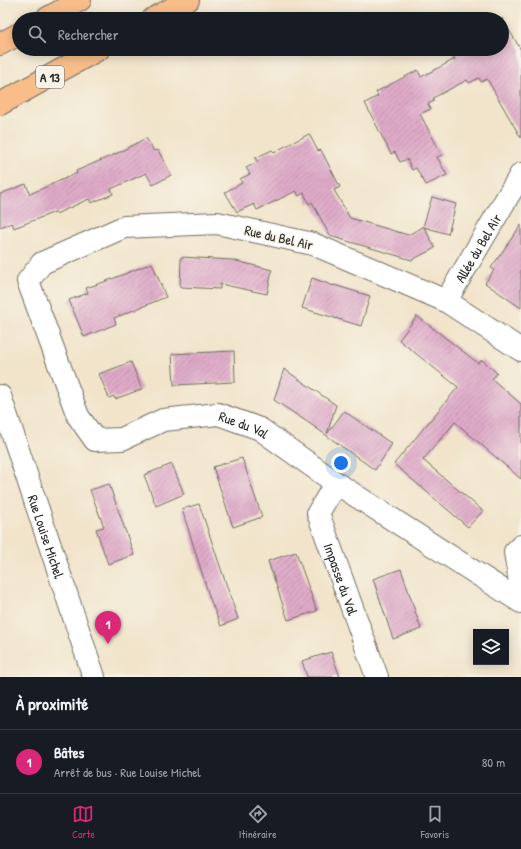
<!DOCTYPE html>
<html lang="fr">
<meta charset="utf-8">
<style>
body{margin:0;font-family:"Patrick Hand",sans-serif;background:#242831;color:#f1f3f6}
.controls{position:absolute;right:12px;bottom:12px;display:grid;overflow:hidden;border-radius:0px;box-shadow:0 2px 10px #0003}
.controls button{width:36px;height:36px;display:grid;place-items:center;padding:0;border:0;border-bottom:1px solid #363941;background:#171b24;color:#f1f3f6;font:20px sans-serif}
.you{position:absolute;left:341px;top:463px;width:14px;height:14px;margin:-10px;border:3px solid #fff;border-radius:50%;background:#1a73e8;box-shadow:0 0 0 6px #1a73e833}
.badge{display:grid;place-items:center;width:26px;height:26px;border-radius:50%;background:#db2777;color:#fff;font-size:13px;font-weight:700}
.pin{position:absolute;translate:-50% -33px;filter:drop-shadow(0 1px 2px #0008)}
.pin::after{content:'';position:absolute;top:21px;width:14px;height:12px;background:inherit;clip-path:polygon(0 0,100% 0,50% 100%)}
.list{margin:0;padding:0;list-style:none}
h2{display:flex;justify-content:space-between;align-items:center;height:52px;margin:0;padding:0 16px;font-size:17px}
h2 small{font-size:13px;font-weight:400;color:#9ea1a6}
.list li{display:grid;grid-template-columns:26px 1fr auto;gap:12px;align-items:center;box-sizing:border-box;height:64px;padding:0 16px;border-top:1px solid #363941}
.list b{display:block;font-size:15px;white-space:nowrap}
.list p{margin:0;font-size:13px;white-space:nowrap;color:#9ea1a6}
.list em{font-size:13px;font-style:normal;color:#9ea1a6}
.icon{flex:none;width:22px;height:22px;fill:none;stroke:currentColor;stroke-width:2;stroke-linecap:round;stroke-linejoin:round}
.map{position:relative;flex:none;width:521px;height:677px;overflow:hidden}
.search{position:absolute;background:#171b24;box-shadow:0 2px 10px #0003;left:12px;right:12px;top:12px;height:44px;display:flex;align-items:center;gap:10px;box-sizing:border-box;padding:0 14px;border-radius:22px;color:#9ea1a6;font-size:15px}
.sheet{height:116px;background:#171b24}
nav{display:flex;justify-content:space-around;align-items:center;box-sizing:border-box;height:56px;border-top:1px solid #363941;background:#171b24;font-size:11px;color:#9ea1a6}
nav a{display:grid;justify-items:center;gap:2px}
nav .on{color:#db2777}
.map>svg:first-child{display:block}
.building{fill:url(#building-hatch)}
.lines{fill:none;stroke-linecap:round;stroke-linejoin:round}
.street-casing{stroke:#706c63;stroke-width:24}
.highway-casing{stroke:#706c63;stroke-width:24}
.street{stroke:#fff;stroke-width:22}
.highway{stroke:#f8bd89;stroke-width:22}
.labels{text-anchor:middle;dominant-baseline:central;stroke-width:3;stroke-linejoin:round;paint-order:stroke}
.shield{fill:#f7f3e8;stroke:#686764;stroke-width:1}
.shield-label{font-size:13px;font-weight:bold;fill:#2b2b2b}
.street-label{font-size:14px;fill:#2b2b2b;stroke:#f7f3e8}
</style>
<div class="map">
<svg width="521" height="677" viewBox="0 0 521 677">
<defs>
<pattern id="building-hatch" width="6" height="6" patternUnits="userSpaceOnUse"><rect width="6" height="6" fill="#dfaac9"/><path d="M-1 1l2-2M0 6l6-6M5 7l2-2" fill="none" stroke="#b58ba3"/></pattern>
</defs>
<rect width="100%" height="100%" fill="#f7f3e8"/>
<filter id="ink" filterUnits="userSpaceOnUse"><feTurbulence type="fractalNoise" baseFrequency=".025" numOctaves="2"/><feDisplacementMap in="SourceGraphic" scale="8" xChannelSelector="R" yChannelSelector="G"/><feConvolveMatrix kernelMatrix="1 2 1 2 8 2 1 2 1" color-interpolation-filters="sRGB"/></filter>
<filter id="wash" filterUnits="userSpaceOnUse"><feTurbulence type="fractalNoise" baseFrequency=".012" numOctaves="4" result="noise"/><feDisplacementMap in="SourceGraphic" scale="16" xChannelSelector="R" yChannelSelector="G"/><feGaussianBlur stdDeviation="0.9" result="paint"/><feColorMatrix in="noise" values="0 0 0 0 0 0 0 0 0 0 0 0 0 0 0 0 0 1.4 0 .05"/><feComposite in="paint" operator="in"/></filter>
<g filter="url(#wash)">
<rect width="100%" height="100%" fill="#f1e4ca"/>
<g id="blocks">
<path class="building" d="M 502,18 L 521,50 L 521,138 L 487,79 L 481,82 L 479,78 L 469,83 L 467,80 L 433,98 L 434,101 L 428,104 L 431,109 L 420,114 L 442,155 L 437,157 L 447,175 L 426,185 L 416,168 L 412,170 L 407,159 L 400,162 L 395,152 L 391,154 L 365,103 L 378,96 L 376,92 L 418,70 L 421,77 L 455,59 L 450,49 L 502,49 Z
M 309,134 L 318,151 L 321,150 L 340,187 L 334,190 L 350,218 L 408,235 L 423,227 L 432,197 L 456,204 L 448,234 L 424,227 L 435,248 L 412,260 L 330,236 L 312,202 L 309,204 L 304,193 L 299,196 L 296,191 L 257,210 L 254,204 L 237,212 L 225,192 L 242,183 L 240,179 L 250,174 L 246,168 L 258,162 L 255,158 L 272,150 L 274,152 Z
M 146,138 L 154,151 L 158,150 L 171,175 L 153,185 L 146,173 L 111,189 L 113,194 L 91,203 L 89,199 L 56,214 L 55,212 L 14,228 L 12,223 L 0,227 L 0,194 L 26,184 L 30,194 L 77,173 L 76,171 L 118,153 Z
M 521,225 L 521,308 L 485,283 L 494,270 L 491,268 Z
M 181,257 L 232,260 L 272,270 L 267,294 L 220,284 L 220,289 L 180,287 Z
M 152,263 L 166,297 L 114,318 L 116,324 L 84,337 L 69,300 L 88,293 L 86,288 L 104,282 Z
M 312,278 L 334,286 L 334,285 L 370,296 L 361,326 L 302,308 Z
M 417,316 L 478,363 L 482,360 L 497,373 L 492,379 L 521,404 L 521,479 L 455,422 L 423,460 L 483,511 L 468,527 L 394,464 L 458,387 L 399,340 Z
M 234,351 L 235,382 L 174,385 L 172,354 Z
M 131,362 L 142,389 L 115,399 L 114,396 L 109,398 L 99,374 Z
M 284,369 L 336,405 L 327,434 L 344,411 L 392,444 L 375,470 L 309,423 L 274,400 Z
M 242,458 L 262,517 L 233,527 L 213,467 Z
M 172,464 L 184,494 L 156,506 L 144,475 Z
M 109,484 L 134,555 L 108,564 L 96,529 L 104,527 L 90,490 Z
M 199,504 L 238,619 L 221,626 L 210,599 L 182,509 Z
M 296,552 L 317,611 L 288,620 L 268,561 Z
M 401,569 L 421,629 L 393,639 L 373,579 Z
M 331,652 L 340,677 L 307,677 L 302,661 Z"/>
</g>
</g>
<g filter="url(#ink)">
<use href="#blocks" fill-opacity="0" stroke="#706c63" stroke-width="1"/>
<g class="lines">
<defs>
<g id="street">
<path id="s1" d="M 446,301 L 521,174"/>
<path id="s2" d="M 521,350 L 446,301 L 313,244 L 217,223 L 124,227 L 42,263 L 28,281 L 78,416 L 95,440 L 122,439 L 163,420 L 218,414 L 260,429 L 336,483 L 521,602"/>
<path id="s3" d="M 0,396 L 94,677"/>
<path id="s4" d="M 336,483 L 318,513 L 377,677"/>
<path d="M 521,546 L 515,552 L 521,589"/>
</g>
<path id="highway" d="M 46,19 L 80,0
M 153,19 L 188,0
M 0,44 L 19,34
M 0,104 L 99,49"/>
</defs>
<use href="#street" class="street-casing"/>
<use href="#highway" class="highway-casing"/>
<use href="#street" class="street"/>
<use href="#highway" class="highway"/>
</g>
</g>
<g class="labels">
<rect class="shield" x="36" y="66" width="28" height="22" rx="3"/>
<g class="shield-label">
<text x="50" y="77">A 13</text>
</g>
<g class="street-label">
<text transform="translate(279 237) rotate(13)">Rue du Bel Air</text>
<text stroke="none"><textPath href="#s1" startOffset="62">Allée du Bel Air</textPath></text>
<text stroke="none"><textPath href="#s2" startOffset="867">Rue du Val</textPath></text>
<text stroke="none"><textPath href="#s3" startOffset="148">Rue Louise Michel</textPath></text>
<text stroke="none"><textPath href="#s4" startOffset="105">Impasse du Val</textPath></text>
</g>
</g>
</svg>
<div class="controls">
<button><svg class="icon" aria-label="layers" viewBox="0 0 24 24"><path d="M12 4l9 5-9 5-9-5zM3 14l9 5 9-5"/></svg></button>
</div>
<div class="you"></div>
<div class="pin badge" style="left:108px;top:644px">1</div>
<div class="search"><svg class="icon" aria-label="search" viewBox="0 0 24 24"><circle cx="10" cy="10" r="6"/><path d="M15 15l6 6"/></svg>Rechercher</div>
</div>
<section class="sheet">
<h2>À proximité<small></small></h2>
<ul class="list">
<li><span class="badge">1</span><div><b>Bâtes</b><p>Arrêt de bus · Rue Louise Michel</p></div><em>80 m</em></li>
</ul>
</section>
<nav>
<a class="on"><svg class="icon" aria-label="map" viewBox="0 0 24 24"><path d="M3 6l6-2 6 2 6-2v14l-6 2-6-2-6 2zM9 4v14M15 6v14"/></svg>Carte</a>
<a><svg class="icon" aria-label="directions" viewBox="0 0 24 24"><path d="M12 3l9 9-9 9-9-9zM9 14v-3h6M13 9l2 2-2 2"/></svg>Itinéraire</a>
<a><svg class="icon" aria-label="saved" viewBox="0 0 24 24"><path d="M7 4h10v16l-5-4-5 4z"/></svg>Favoris</a>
</nav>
